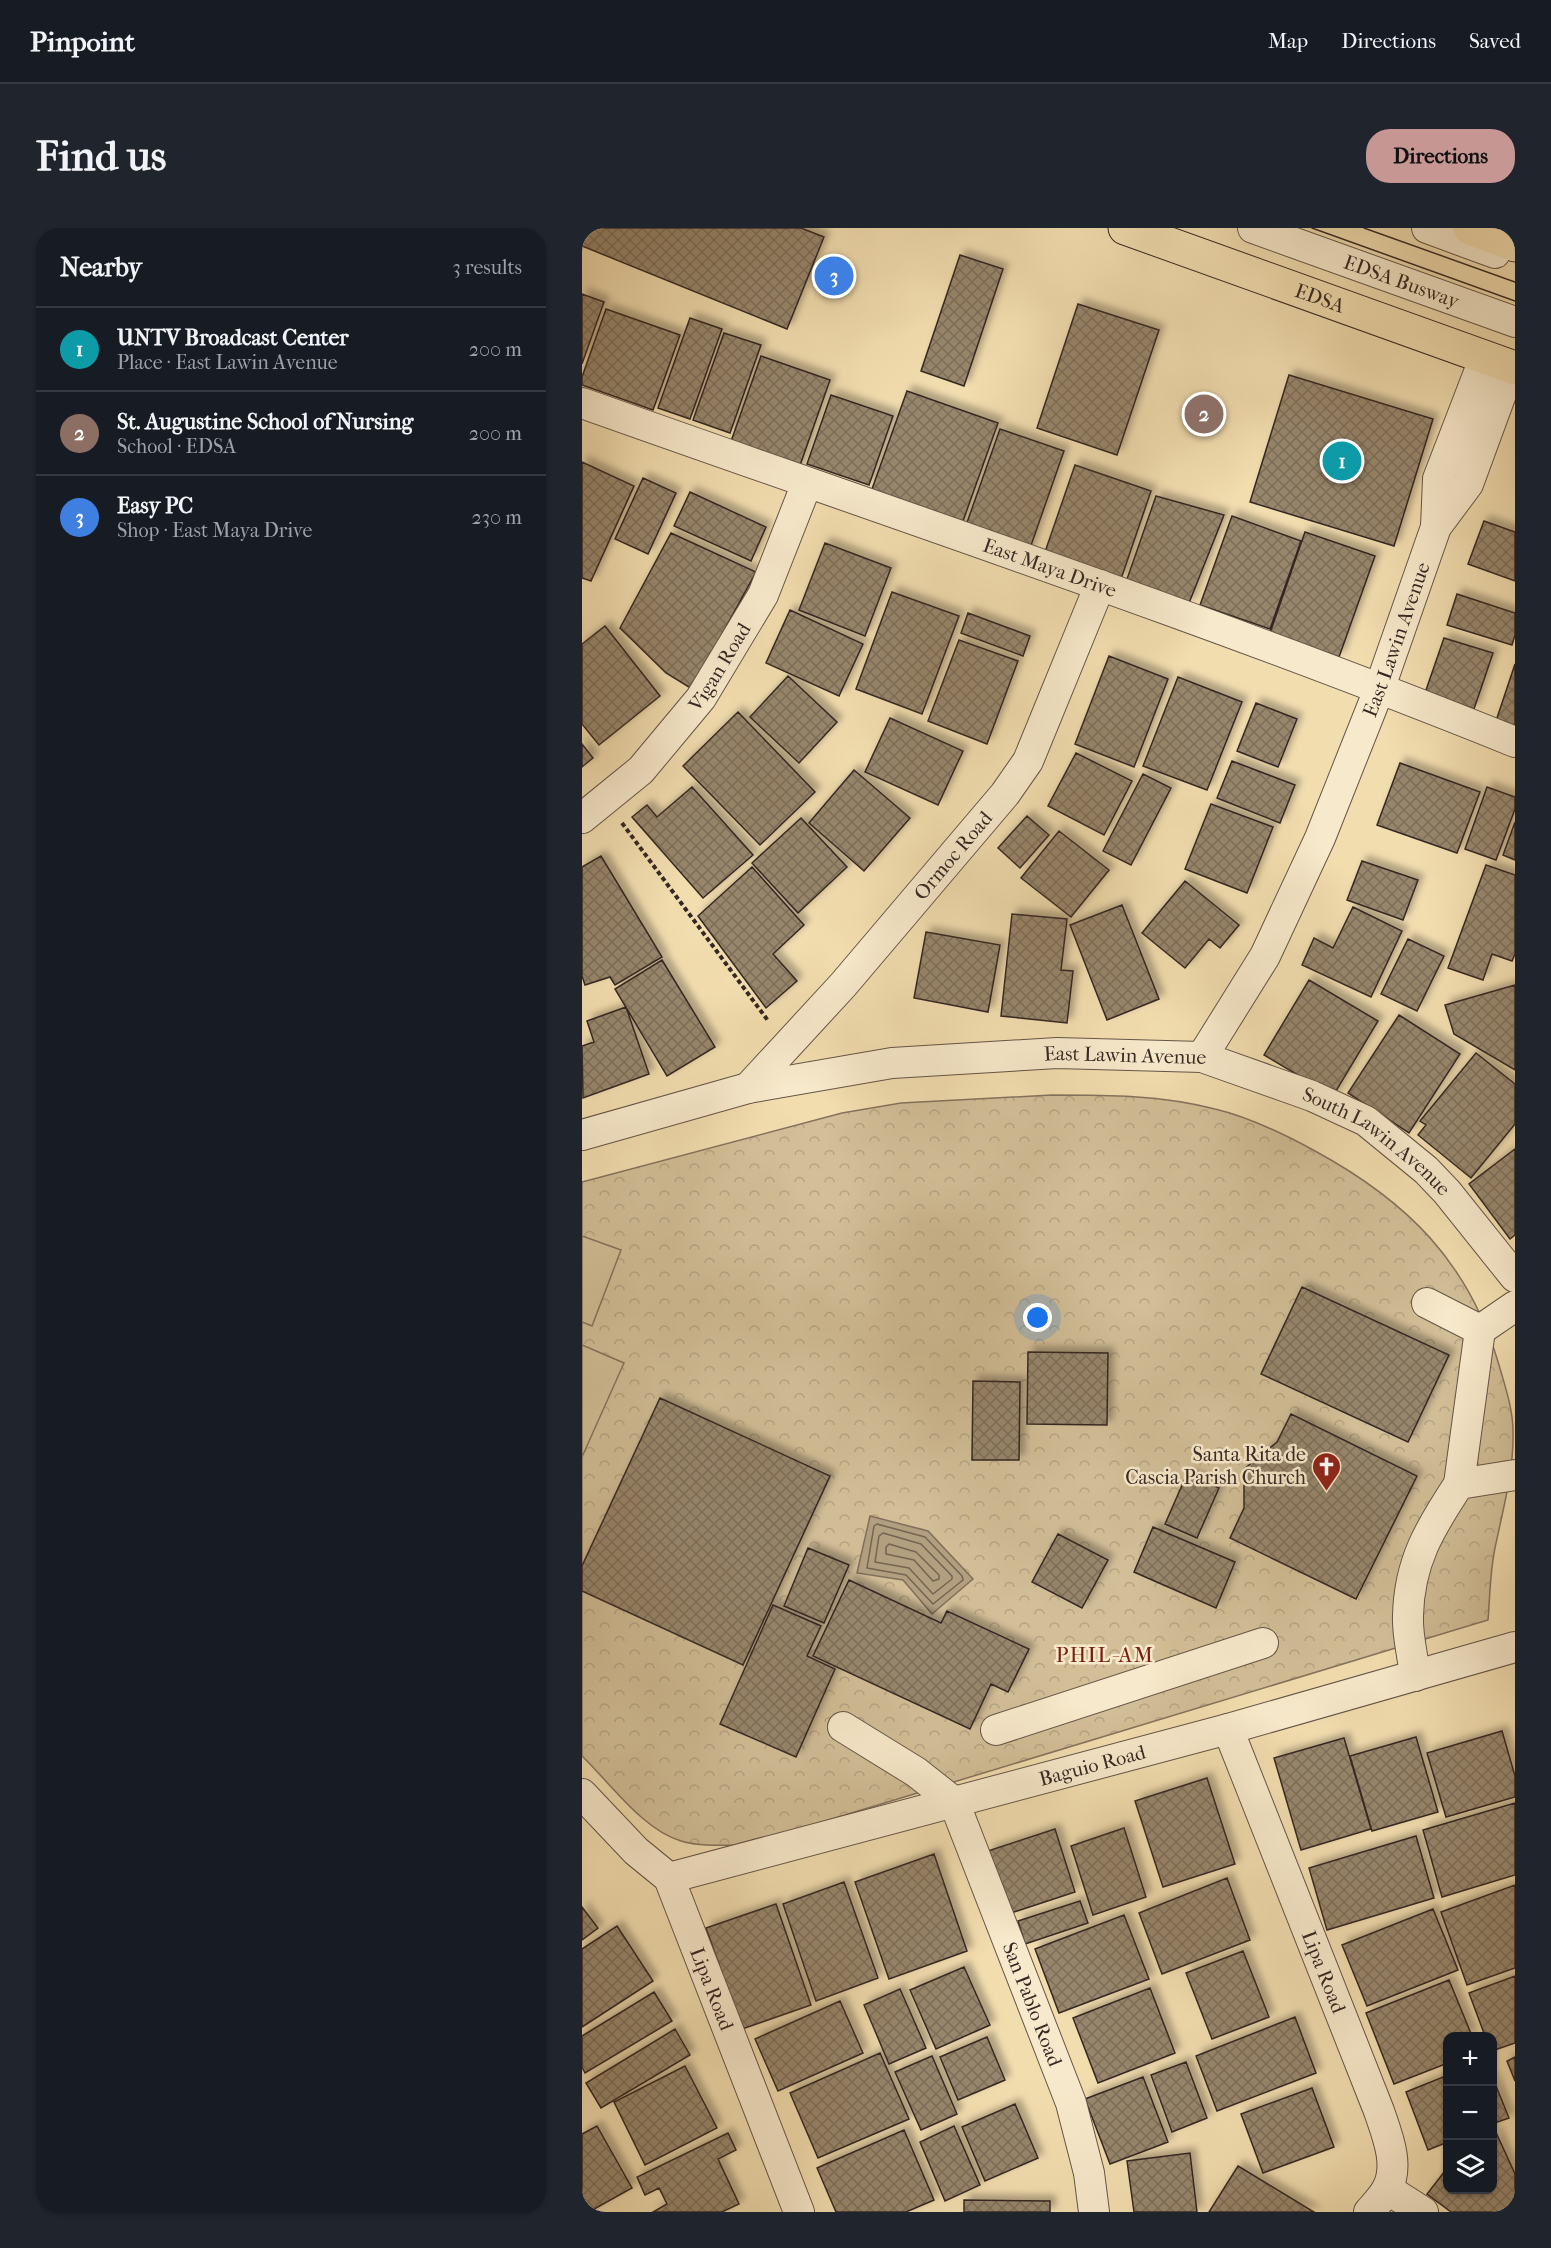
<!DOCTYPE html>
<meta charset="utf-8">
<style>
body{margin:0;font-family:"IM FELL French Canon",serif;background:#20242c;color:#f1f3f6}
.controls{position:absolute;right:18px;bottom:18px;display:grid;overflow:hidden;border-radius:12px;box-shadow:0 2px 4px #0004}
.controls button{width:54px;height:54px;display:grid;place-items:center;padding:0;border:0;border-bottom:2px solid #363941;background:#171b24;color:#f1f3f6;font:30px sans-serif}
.you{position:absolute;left:456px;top:1090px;width:21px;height:21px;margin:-15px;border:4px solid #fff;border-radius:50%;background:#1a73e8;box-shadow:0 0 0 9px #1a73e833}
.badge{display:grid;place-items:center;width:39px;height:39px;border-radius:50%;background:#c59692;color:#fff;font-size:20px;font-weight:700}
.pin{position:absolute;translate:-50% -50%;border:3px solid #fff;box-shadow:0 2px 6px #0006}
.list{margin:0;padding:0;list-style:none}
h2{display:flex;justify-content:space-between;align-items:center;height:78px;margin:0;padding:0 24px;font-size:26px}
h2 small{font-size:20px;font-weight:400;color:#9ea1a6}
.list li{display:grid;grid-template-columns:39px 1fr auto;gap:18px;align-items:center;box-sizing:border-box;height:84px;padding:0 24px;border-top:2px solid #363941}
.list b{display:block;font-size:22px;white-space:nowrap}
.list p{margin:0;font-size:20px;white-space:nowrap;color:#9ea1a6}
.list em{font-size:20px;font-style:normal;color:#9ea1a6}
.icon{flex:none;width:33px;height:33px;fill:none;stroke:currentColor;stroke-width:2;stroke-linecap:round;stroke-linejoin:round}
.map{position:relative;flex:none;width:933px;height:1984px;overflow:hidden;border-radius:24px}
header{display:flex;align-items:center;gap:36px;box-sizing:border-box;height:84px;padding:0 30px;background:#171b24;border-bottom:2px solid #363941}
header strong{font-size:28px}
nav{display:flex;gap:33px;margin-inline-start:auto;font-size:21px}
.intro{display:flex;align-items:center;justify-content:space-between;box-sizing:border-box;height:144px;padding:0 36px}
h1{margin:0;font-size:42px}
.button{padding:15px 27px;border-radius:24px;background:#c59692;color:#111;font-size:21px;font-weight:700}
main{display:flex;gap:36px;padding:0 36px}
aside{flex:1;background:#171b24;border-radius:24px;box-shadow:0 2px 4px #0004}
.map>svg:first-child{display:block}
.park{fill:url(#park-crowns);stroke:#84735e;stroke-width:1.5}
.pitch{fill:#d2be97;stroke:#84735e;stroke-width:1.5}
.water{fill:#b29f80;stroke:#806f5b;stroke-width:1.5}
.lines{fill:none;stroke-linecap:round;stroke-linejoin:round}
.shore{stroke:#746452;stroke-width:1.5}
.building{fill:url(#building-cross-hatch);stroke:#352824;stroke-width:1.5;filter:url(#shadow)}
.minor-casing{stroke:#645547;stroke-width:32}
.highway-casing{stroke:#352824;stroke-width:35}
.path{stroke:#352824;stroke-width:4;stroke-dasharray:4.5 3;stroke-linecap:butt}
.minor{stroke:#f7e9cb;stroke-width:30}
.highway{stroke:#f2ddaf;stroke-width:33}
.tram{stroke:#352824;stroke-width:1.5}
.labels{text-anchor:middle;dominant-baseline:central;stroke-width:5;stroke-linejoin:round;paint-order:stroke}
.street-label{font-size:20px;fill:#352824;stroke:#f7e9cb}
.poi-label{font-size:20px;fill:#352824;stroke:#f7e9cb;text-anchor:end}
.neighbourhood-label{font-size:21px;letter-spacing:1.5px;fill:#7a1f14;stroke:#f7e9cb}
</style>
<header>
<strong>Pinpoint</strong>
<nav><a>Map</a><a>Directions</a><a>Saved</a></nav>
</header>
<div class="intro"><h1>Find us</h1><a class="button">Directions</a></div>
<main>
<aside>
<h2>Nearby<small>3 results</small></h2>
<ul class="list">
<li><span class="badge" style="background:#0f9aa8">1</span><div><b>UNTV Broadcast Center</b><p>Place · East Lawin Avenue</p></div><em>200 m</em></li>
<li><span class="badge" style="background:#8d6e63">2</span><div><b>St. Augustine School of Nursing</b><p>School · EDSA</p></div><em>200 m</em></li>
<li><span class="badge" style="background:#3f7fe0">3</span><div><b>Easy PC</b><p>Shop · East Maya Drive</p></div><em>230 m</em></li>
</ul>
</aside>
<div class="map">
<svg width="933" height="1984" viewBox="0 0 933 1984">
<defs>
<pattern id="park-crowns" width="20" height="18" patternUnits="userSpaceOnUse" patternTransform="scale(1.5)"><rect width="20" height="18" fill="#d2be97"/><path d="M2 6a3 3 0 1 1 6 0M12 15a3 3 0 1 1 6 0" fill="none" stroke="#b5a382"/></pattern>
<pattern id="building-cross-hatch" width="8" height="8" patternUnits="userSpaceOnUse" patternTransform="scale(1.5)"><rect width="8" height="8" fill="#97866c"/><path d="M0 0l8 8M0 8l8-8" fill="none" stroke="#7c6e59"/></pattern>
<filter id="shadow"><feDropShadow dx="5.5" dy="-5.5" stdDeviation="3" flood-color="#0004"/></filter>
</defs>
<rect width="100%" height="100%" fill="#f2ddaf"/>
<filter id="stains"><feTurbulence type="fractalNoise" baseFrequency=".00333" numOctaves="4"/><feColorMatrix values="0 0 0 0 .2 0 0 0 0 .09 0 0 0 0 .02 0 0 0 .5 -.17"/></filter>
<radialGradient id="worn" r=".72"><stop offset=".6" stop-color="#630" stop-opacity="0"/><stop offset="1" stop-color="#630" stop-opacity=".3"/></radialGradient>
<path class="park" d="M 470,867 C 525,867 579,867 633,881 C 667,889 702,906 733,923 C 825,973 887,1034 917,1137 C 923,1158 931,1181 931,1203 C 932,1243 921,1281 913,1320 C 908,1343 908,1368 906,1392 L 164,1617 C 144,1617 119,1619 99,1613 C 61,1602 28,1555 0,1528 L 0,954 L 260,885 L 319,875 Z"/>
<path class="pitch" d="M 0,1008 L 39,1022 L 10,1098 L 0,1094 Z
M 0,1117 L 42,1135 L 0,1229 Z"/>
<path class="water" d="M 288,1288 L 346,1303 L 391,1351 L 350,1386 L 321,1352 L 275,1345 Z"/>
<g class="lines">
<path class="shore" d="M 295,1296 L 343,1309 L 380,1348 L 381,1352 L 351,1376 L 324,1347 L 285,1340 L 292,1298 Z
M 301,1305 L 339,1316 L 370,1348 L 370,1351 L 351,1366 L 327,1340 L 293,1334 L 297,1308 Z
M 307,1316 L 334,1324 L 357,1347 L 357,1351 L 351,1353 L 332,1332 L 304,1326 L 304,1319 Z"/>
</g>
<path class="building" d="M 0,0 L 219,0 L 242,9 L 205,101 L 0,18 Z
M 378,27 L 421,41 L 382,158 L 339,143 Z
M 0,66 L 22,74 L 0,136 Z
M 496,76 L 577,102 L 535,227 L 455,200 Z
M 24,81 L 98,107 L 71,182 L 0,157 L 0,149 Z
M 108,90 L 140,101 L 108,191 L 76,180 Z
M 142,105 L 179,117 L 148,205 L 111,192 Z
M 179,128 L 248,152 L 216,243 L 147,219 Z
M 707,147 L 851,191 L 812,318 L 668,274 Z
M 325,163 L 416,195 L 376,307 L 285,275 Z
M 249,167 L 311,188 L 287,257 L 225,236 Z
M 418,201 L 482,223 L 446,326 L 382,303 Z
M 0,234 L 52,258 L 9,353 L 0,350 Z
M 493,237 L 569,263 L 539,351 L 463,324 Z
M 61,250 L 94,265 L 66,326 L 33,311 Z
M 108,264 L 184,299 L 169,333 L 92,298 Z
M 574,268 L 642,287 L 607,375 L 544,354 Z
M 650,288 L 719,313 L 688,401 L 618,377 Z
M 902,293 L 933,304 L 933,353 L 886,336 Z
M 723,304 L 793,328 L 757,429 L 688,405 Z
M 89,305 L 174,344 L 110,461 L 84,445 L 38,400 Z
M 243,315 L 309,340 L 283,408 L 217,382 Z
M 310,364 L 377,388 L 340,486 L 274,461 Z
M 875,366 L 933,385 L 933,407 L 930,417 L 865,397 Z
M 208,382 L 281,416 L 257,468 L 184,435 Z
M 386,385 L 448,408 L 441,428 L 379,405 Z
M 23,398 L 78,468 L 17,517 L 0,496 L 0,416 Z
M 862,410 L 911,425 L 892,481 L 843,465 Z
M 377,412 L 436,433 L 405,516 L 346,493 Z
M 527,428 L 586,451 L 552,539 L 493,516 Z
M 933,436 L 933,503 L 913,496 Z
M 206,448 L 255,494 L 217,535 L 168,489 Z
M 596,449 L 660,474 L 625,562 L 561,538 Z
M 674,475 L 715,491 L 696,539 L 655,523 Z
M 156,484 L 233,564 L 178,617 L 101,538 Z
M 308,490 L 381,523 L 356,577 L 283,544 Z
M 0,516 L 11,530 L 0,539 Z
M 494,525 L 550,553 L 522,607 L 466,578 Z
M 650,533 L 713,557 L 698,595 L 635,570 Z
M 818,535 L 898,564 L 875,625 L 795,597 Z
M 272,542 L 328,590 L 282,643 L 227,595 Z
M 561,546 L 589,560 L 549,637 L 521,623 Z
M 110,559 L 171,627 L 121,670 L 50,589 L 65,577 L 75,589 Z
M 905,559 L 933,569 L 933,581 L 914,632 L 883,621 Z
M 629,576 L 691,599 L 665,665 L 603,641 Z
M 445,588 L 467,607 L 438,640 L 416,620 Z
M 219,590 L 265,639 L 216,685 L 170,635 Z
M 933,594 L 933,632 L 921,627 Z
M 477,603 L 527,642 L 489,689 L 439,650 Z
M 19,628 L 80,729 L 33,757 L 28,749 L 3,757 L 0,748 L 0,639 Z
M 780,633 L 836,652 L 821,692 L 765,672 Z
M 904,637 L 933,647 L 933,726 L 930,733 L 910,726 L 901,752 L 866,740 Z
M 170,639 L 222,697 L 191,726 L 215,753 L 184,780 L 116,688 Z
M 603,653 L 657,697 L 638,720 L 627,711 L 603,740 L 560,705 Z
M 540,677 L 577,771 L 525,792 L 488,697 Z
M 771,679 L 820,703 L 789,769 L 720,737 L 732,710 L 751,720 Z
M 430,686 L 485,691 L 479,742 L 491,743 L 485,795 L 419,788 Z
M 344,704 L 418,717 L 406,784 L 332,770 Z
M 826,711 L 862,728 L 835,783 L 799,766 Z
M 80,732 L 133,819 L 85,848 L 33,761 Z
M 727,752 L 796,793 L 751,868 L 682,827 Z
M 933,757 L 933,842 L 872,806 L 863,777 Z
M 44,779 L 67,846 L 1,870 L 0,818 L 12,814 L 5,793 Z
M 817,787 L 878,826 L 827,905 L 766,865 Z
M 894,825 L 933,856 L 933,896 L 889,950 L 836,907 L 844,897 L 838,893 Z
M 933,921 L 933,1007 L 928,1011 L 887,956 Z
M 720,1059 L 867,1127 L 826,1214 L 679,1146 Z
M 446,1124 L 526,1125 L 525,1197 L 445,1196 Z
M 391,1153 L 438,1154 L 437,1232 L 390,1232 Z
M 78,1170 L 248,1248 L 161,1437 L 0,1363 L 0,1338 Z
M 709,1186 L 835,1248 L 774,1371 L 648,1310 L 662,1280 L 662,1241 L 695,1214 Z
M 605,1246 L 637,1260 L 615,1310 L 583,1296 Z
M 571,1299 L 653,1334 L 634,1380 L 552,1344 Z
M 476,1306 L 526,1332 L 500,1380 L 450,1354 Z
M 226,1320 L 267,1337 L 242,1395 L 202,1378 Z
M 267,1352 L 359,1395 L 365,1383 L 447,1421 L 426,1464 L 409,1456 L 388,1501 L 231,1428 Z
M 191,1377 L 239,1398 L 225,1428 L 253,1441 L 214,1529 L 138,1496 Z
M 920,1503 L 933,1548 L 933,1569 L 864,1589 L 845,1525 Z
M 834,1509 L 856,1584 L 790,1603 L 768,1528 Z
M 762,1510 L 789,1601 L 719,1622 L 692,1530 Z
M 625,1550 L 653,1636 L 581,1659 L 553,1573 Z
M 933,1575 L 933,1647 L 860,1669 L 841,1602 Z
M 542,1600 L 564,1669 L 511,1687 L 489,1618 Z
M 473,1601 L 493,1664 L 426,1686 L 406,1623 Z
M 834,1608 L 852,1670 L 745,1702 L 727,1640 Z
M 352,1626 L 385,1723 L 307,1751 L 273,1654 Z
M 645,1650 L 668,1712 L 580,1746 L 557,1685 Z
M 262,1654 L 296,1750 L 234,1773 L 201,1676 Z
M 933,1657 L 933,1740 L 885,1757 L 859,1684 Z
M 498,1673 L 506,1695 L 443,1716 L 436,1693 Z
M 194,1676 L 229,1777 L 160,1801 L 124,1700 Z
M 0,1679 L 16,1700 L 0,1712 Z
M 851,1681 L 876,1742 L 785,1778 L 760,1717 Z
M 542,1687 L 567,1751 L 477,1785 L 453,1721 Z
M 35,1698 L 71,1753 L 0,1799 L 0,1721 Z
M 661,1723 L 687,1789 L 630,1811 L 604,1745 Z
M 382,1739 L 408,1797 L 354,1821 L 328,1762 Z
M 933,1748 L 933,1815 L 910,1823 L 910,1808 L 903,1808 L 887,1765 Z
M 867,1752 L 890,1808 L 866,1808 L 866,1835 L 812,1856 L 784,1785 Z
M 568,1760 L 593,1825 L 516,1855 L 491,1790 Z
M 318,1761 L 344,1820 L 307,1836 L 282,1777 Z
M 72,1764 L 90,1793 L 3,1845 L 0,1839 L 0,1808 Z
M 258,1773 L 281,1825 L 196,1863 L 173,1811 Z
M 713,1789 L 734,1845 L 635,1883 L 614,1828 Z
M 93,1801 L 108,1827 L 19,1880 L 4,1855 Z
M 405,1809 L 423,1852 L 376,1872 L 358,1829 Z
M 298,1825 L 327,1891 L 236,1930 L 208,1865 Z
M 350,1828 L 375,1886 L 339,1902 L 313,1844 Z
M 933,1829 L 933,1853 L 925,1833 Z
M 604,1834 L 625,1890 L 590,1904 L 569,1847 Z
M 103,1838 L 135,1900 L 63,1937 L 32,1874 Z
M 866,1847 L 866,1914 L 846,1922 L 824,1864 Z
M 910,1848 L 927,1890 L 910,1896 Z
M 561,1849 L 586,1914 L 528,1936 L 503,1871 Z
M 730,1860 L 752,1919 L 681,1945 L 659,1886 Z
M 433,1876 L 456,1930 L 403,1953 L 380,1899 Z
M 15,1898 L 50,1960 L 7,1984 L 0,1984 L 0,1906 Z
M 372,1898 L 398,1957 L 363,1973 L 338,1914 Z
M 912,1900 L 933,1946 L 933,1984 L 869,1984 L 845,1966 L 866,1939 L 866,1962 L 910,1962 Z
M 322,1902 L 352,1972 L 324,1984 L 254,1984 L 235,1940 Z
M 146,1905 L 154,1922 L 136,1931 L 157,1976 L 140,1984 L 71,1984 L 85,1976 L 77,1960 L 63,1967 L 55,1949 Z
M 608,1925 L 615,1984 L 552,1984 L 545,1933 Z
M 656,1938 L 732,1984 L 627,1984 Z
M 382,1972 L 468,1973 L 468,1984 L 382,1984 Z"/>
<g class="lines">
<defs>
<g id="minor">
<path id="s1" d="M 671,0 L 933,94"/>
<path d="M 845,0 L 913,25"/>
<path id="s2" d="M 0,175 C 312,286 626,390 933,514"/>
<path d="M 854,299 L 856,251 L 903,129"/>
<path id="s3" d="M 0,590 L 59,542 L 119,470 L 181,367 L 225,255"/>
<path id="s4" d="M 620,829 L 683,728 L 738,610 L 798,459 L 854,299 L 886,256 L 929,139"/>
<path id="s5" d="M 166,860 L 261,757 L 423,566 L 446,533 L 518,357"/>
<path id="s6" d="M 0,907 L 166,860 L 310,835 L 475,825 L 620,829 L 730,868 L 784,893 L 844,942 L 865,964 L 933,1049"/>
<path d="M 845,1075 L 898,1102 L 877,1256"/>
<path d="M 898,1102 L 933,1078"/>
<path d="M 833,1448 C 831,1428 825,1407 826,1388 C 827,1334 848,1300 877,1256 L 933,1247"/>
<path id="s7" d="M 261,1499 L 334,1544 L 372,1574 L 489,1875 L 507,1945 L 512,1984"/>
<path id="s8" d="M 646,1501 L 797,1883 C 805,1907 818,1937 805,1961 C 801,1969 793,1977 787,1984"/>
<path d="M 414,1502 L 681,1415"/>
<path id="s9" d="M 0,1566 L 54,1623 L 87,1650 L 217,1984"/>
<path id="s10" d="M 87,1650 L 646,1501 L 933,1419"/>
<path d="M 805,1961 L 841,1984"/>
</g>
<g id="highway">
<path id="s11" d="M 543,0 L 933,140"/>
<path d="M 888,0 L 933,17"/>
</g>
</defs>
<use href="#minor" class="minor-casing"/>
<use href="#highway" class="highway-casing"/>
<path class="path" d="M 40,595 L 187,794"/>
<use href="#minor" class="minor"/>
<use href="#highway" class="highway"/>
<path class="tram" d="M 730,0 L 933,73
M 782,0 L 933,54"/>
</g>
<defs>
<symbol id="church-pin" viewBox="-11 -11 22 30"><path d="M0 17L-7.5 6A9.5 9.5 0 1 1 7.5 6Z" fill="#8f2418" stroke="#f7e9cb"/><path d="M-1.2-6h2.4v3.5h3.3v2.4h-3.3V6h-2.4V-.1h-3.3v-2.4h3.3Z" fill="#fff"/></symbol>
</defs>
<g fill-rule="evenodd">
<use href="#church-pin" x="728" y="1222" width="33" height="45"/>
</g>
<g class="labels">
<g class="street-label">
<text stroke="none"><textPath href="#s1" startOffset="158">EDSA Busway</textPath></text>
<text stroke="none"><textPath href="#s11" startOffset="207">EDSA</textPath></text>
<text stroke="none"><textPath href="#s2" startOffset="496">East Maya Drive</textPath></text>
<text stroke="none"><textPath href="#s4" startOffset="462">East Lawin Avenue</textPath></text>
<text stroke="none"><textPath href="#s3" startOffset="206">Vigan Road</textPath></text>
<text stroke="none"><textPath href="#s5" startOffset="310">Ormoc Road</textPath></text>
<text stroke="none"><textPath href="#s6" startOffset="552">East Lawin Avenue</textPath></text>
<text stroke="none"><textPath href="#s6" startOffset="825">South Lawin Avenue</textPath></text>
<text stroke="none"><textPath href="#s10" startOffset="438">Baguio Road</textPath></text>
<text stroke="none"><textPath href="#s8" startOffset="261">Lipa Road</textPath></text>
<text stroke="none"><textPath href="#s9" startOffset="240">Lipa Road</textPath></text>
<text stroke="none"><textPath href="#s7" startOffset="351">San Pablo Road</textPath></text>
</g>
<g class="poi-label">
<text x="724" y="1226">Santa Rita de<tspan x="724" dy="23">Cascia Parish Church</tspan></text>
</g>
<g class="neighbourhood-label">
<text x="523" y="1427">PHIL-AM</text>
</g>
</g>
<rect width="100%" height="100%" filter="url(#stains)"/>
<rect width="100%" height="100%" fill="url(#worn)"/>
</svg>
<div class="controls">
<button>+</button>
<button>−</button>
<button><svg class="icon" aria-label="layers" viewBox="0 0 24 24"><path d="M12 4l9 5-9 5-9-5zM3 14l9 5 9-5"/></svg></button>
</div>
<div class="you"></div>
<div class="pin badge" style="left:760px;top:233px;background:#0f9aa8">1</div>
<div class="pin badge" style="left:622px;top:186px;background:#8d6e63">2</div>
<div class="pin badge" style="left:252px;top:48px;background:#3f7fe0">3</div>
</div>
</main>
